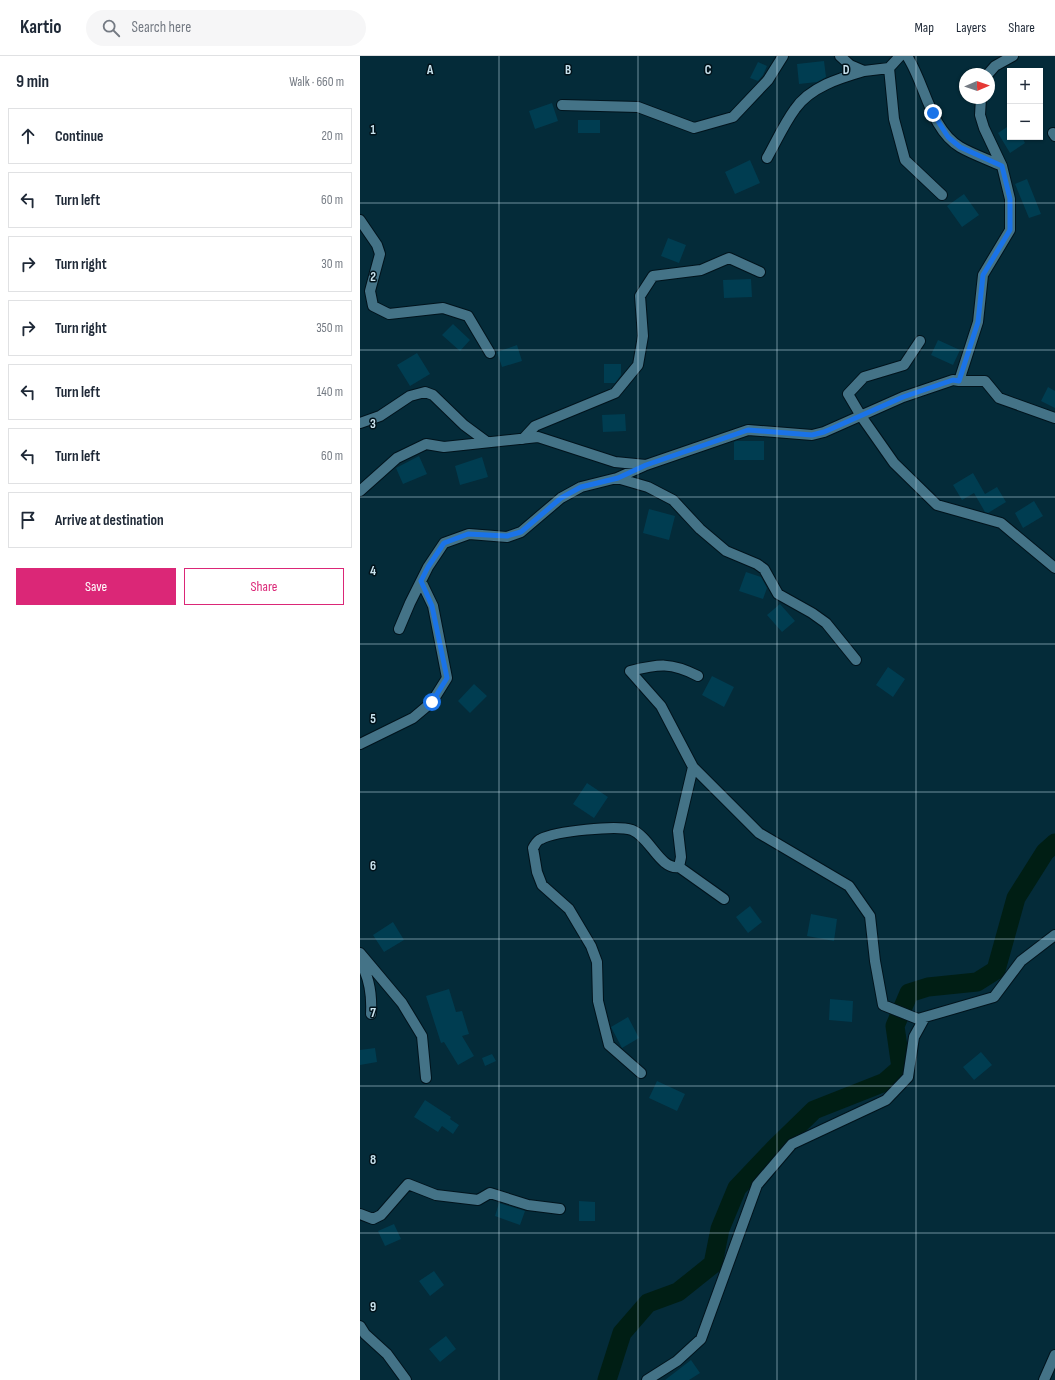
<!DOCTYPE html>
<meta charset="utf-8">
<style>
body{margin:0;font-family:"Sofia Sans Condensed",sans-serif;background:#f6f6f7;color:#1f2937}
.controls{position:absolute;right:12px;top:12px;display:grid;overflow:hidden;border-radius:0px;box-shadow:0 1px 3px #0004}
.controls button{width:36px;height:36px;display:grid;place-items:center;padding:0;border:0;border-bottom:1px solid #e0e1e3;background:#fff;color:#1f2937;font:20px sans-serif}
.compass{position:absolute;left:599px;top:12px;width:36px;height:36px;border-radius:50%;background:#fff;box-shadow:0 1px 3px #0004;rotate:88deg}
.stop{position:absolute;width:12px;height:12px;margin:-9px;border:3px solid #1a73e8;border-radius:50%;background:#fff}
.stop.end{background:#1a73e8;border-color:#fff;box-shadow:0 1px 4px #0008}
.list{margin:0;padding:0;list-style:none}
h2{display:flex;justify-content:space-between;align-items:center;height:52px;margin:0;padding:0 16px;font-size:17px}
h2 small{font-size:13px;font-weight:400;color:#747a83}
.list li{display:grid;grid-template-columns:26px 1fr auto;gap:12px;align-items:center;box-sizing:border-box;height:56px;margin:0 8px 8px;padding:0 8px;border:1px solid #e0e1e3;border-radius:0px}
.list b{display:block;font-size:15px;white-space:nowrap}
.list em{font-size:13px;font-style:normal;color:#747a83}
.actions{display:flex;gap:8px;padding:12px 16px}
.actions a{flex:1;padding:9px 0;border:1px solid #db2777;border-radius:0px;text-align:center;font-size:14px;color:#db2777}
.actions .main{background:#db2777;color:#fff}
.icon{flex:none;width:22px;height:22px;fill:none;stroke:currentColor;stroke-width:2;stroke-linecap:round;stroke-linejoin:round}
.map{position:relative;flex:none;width:695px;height:1324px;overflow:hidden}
header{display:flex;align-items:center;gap:24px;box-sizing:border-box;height:56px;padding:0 20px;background:#fff;border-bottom:1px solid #e0e1e3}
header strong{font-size:19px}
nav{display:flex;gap:22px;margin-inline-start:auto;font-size:14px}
.search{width:280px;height:36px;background:#f6f6f7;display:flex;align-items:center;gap:10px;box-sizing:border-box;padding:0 14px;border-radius:22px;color:#747a83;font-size:15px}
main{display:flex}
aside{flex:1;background:#fff}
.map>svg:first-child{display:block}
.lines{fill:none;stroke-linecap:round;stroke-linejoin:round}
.river{stroke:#001e14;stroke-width:19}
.building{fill:#003d51}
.minor-casing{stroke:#00131c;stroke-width:12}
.minor{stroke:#447387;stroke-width:10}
.route{stroke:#1a73e8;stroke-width:5}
.grid{fill:none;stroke:#cae3ee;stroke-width:1;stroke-opacity:0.55}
.grid-label{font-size:13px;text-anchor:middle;font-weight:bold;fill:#cae3ee;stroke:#01121a;stroke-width:3;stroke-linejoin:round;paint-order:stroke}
</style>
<header>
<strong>Kartio</strong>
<div class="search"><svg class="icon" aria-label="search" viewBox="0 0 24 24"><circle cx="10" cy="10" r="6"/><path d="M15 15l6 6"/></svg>Search here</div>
<nav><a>Map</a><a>Layers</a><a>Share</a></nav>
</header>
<main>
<aside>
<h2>9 min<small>Walk · 660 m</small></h2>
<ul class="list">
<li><svg class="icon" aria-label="ahead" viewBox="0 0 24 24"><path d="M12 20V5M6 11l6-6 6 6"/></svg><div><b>Continue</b></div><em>20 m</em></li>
<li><svg class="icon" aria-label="left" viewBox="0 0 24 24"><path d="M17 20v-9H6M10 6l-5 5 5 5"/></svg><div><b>Turn left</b></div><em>60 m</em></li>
<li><svg class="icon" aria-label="right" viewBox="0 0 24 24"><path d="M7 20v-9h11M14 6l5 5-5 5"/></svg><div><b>Turn right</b></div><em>30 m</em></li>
<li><svg class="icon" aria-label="right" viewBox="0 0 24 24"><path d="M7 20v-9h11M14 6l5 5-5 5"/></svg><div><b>Turn right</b></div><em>350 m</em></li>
<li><svg class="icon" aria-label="left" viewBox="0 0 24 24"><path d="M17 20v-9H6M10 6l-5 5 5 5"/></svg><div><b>Turn left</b></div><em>140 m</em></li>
<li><svg class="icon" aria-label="left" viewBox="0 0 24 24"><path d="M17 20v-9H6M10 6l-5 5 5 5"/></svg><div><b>Turn left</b></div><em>60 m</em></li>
<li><svg class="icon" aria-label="arrive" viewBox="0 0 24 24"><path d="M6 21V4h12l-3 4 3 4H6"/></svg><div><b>Arrive at destination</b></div></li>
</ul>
<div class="actions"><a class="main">Save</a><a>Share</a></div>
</aside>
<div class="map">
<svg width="695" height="1324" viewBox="0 0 695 1324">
<rect width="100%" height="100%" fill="#042b39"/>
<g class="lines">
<path class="river" d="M 247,1324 L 262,1277 L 288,1247 L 318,1236 L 353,1208 L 360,1173 L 377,1132 L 415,1092 L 454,1054 L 525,1026 L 541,1012 L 535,970 L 549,937 L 568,931 L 617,926 L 636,914 L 656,842 L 685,796 L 695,787"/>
</g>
<path class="building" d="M 464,5 L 466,21 L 457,26 L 439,28 L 437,8 Z
M 398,6 L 407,10 L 403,19 L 398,25 L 390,22 Z
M 192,47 L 198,65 L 175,73 L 169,55 Z
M 218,64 L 240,64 L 240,77 L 218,77 Z
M 650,69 L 650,81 L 662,81 L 665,87 L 650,97 L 638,77 Z
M 390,104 L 400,127 L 375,138 L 365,116 Z
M 667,123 L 681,158 L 669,162 L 655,128 Z
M 604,138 L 619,159 L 602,171 L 587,150 Z
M 308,182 L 326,189 L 319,207 L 301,200 Z
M 391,223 L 392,241 L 364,242 L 363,224 Z
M 93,268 L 110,284 L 100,295 L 82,279 Z
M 578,284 L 600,294 L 593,309 L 571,299 Z
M 157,289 L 162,305 L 142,311 L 137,296 Z
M 57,297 L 70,318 L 50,330 L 37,309 Z
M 244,308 L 261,308 L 261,319 L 255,327 L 244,327 Z
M 688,331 L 695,335 L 695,352 L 681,345 Z
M 265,358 L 266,375 L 243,376 L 242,359 Z
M 376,385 L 404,385 L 404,404 L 374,404 L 374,386 Z
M 59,400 L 67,418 L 43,428 L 36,412 Z
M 122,401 L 128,421 L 100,429 L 95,410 Z
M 613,417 L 625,438 L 637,431 L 646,446 L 628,457 L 625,456 L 614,437 L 602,444 L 593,429 Z
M 674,445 L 683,460 L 663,472 L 655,457 Z
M 289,453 L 315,460 L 309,484 L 283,477 Z
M 386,516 L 401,521 L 407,532 L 403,543 L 379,535 Z
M 420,548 L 435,565 L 422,576 L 407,559 Z
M 528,611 L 545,623 L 533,641 L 516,629 Z
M 352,620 L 374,631 L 364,651 L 342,639 Z
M 114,628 L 127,640 L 110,657 L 98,645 Z
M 227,727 L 248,741 L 234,762 L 213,748 Z
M 390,850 L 402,866 L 388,877 L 376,861 Z
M 451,858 L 477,863 L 474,885 L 447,880 Z
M 33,866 L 44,884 L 24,896 L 13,879 Z
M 89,933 L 96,956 L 102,955 L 109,978 L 102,980 L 114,1000 L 98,1009 L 84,986 L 81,987 L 66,940 Z
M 470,943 L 493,945 L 492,966 L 469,964 Z
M 268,961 L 279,982 L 262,992 L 251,971 Z
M 15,992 L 17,1006 L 0,1009 L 0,994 Z
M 621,996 L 632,1009 L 614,1024 L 603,1011 Z
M 132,998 L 136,1005 L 125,1010 L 122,1002 Z
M 297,1025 L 325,1038 L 317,1055 L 289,1042 Z
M 65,1044 L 91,1061 L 90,1063 L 99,1069 L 93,1078 L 82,1070 L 78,1076 L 54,1061 Z
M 219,1145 L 235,1146 L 235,1165 L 219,1165 Z
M 139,1147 L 165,1155 L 160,1169 L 135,1160 Z
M 34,1168 L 41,1183 L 25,1190 L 18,1175 Z
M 74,1215 L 84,1229 L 70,1240 L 59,1225 Z
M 86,1280 L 96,1293 L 80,1306 L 69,1293 Z
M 331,1304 L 340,1317 L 329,1324 L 305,1324 Z"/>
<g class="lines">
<defs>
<path id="minor" d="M 480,0 L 490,9 L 504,15 L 529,12 L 540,0
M 547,0 C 565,27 570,73 600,91 C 612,98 629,104 642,110
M 529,12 L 534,63 L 545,104 L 582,139
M 628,18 L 635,10 L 653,0
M 202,49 L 278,51 L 334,72 L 373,61 L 408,24 L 423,0
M 693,77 L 695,80
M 407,102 C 416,86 424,68 435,53 C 450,31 480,22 504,15
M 0,164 L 17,189 L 20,198 L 10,235 L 13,250 L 29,258 L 83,252 L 108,260 L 130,297
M 560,285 L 544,309 L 504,321 L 488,338 L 501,360 L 534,407 L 577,449 L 641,467 L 695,512
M 599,325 L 625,325 L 639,342 L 695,362
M 0,367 L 20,360 L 50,340 L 65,336 L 73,339 L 104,369 L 127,386
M 163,383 L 175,370 L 255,337 L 278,309 L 283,280 L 280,240 L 293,220 L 341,214 L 369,202 L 400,216
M 257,422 L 288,431 L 313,444 L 340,473 L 366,495 L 397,508 L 404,513 L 418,538 L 452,557 L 466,567 L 496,604
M 0,435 L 37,402 L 66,388 L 84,391 L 178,381 L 255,406 L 286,409 L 388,374 L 452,379 L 464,376 L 543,341 L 593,324 L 599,325 L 618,266 L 623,219 L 650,174 L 650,143 L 642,110 L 624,72 L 620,59 L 621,42
M 39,573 L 50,547 L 68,511 L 84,487 L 109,478 L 147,481 L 161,476 L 201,442 L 221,431 L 257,422 L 284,410
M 338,620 C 311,606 299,608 270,615 L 301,650 L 333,711 L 399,777 L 489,830 L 510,860 L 515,905 L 523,949 L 558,963 L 634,941 L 661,905 L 695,879
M 0,688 L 53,662 L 72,646 L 87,622 L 73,550 L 61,525
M 319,811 L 364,843
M 0,897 L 42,947 L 62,980 L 66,1022
M 0,906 C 10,922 12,940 11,958
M 281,1017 L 249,989 L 238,945 L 237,906 L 231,890 L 209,853 L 182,829 L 177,816 L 173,792 C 175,789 177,784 181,783 C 196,775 257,769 272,774 C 290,781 300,814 319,811 L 321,801 L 318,775 L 333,711
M 0,1158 L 13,1163 L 21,1159 L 48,1128 L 76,1139 L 118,1144 L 130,1137 L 168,1149 L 200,1153
M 0,1270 L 5,1278 L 27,1298 L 46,1324
M 287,1324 L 317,1305 L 341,1283 L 397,1129 L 432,1088 L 526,1044 L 548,1021 L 554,981 L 565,961
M 684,1324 L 695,1299"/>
</defs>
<use href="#minor" class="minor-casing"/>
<use href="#minor" class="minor"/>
</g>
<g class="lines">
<path class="route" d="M 72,646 L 87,622 L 72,550 L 61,525 L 68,511 L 84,487 L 108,478 L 147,480 L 161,476 L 201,442 L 221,431 L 258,422 L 286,409 L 388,374 L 452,379 L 464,376 L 543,341 L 593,324 L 599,325 L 618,266 L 623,219 L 650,174 L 650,143 L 642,110 L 600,91 L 588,81 L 573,57"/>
</g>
<path class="grid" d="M 139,0 L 139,1324M 278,0 L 278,1324M 417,0 L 417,1324M 556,0 L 556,1324M 0,147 L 695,147M 0,294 L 695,294M 0,441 L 695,441M 0,588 L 695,588M 0,736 L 695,736M 0,883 L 695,883M 0,1030 L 695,1030M 0,1177 L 695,1177"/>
<g class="grid-label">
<text x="70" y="18">A</text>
<text x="208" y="18">B</text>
<text x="348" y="18">C</text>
<text x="486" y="18">D</text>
<text x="13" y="78">1</text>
<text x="13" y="225">2</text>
<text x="13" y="372">3</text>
<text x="13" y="519">4</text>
<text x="13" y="667">5</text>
<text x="13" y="814">6</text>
<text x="13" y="961">7</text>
<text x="13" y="1108">8</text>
<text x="13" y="1255">9</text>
</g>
</svg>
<div class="controls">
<button>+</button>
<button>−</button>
</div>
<svg class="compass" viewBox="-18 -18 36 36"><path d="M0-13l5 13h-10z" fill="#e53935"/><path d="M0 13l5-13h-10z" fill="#747a83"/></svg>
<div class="stop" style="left:72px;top:646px"></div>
<div class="stop end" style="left:573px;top:57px"></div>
</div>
</main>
